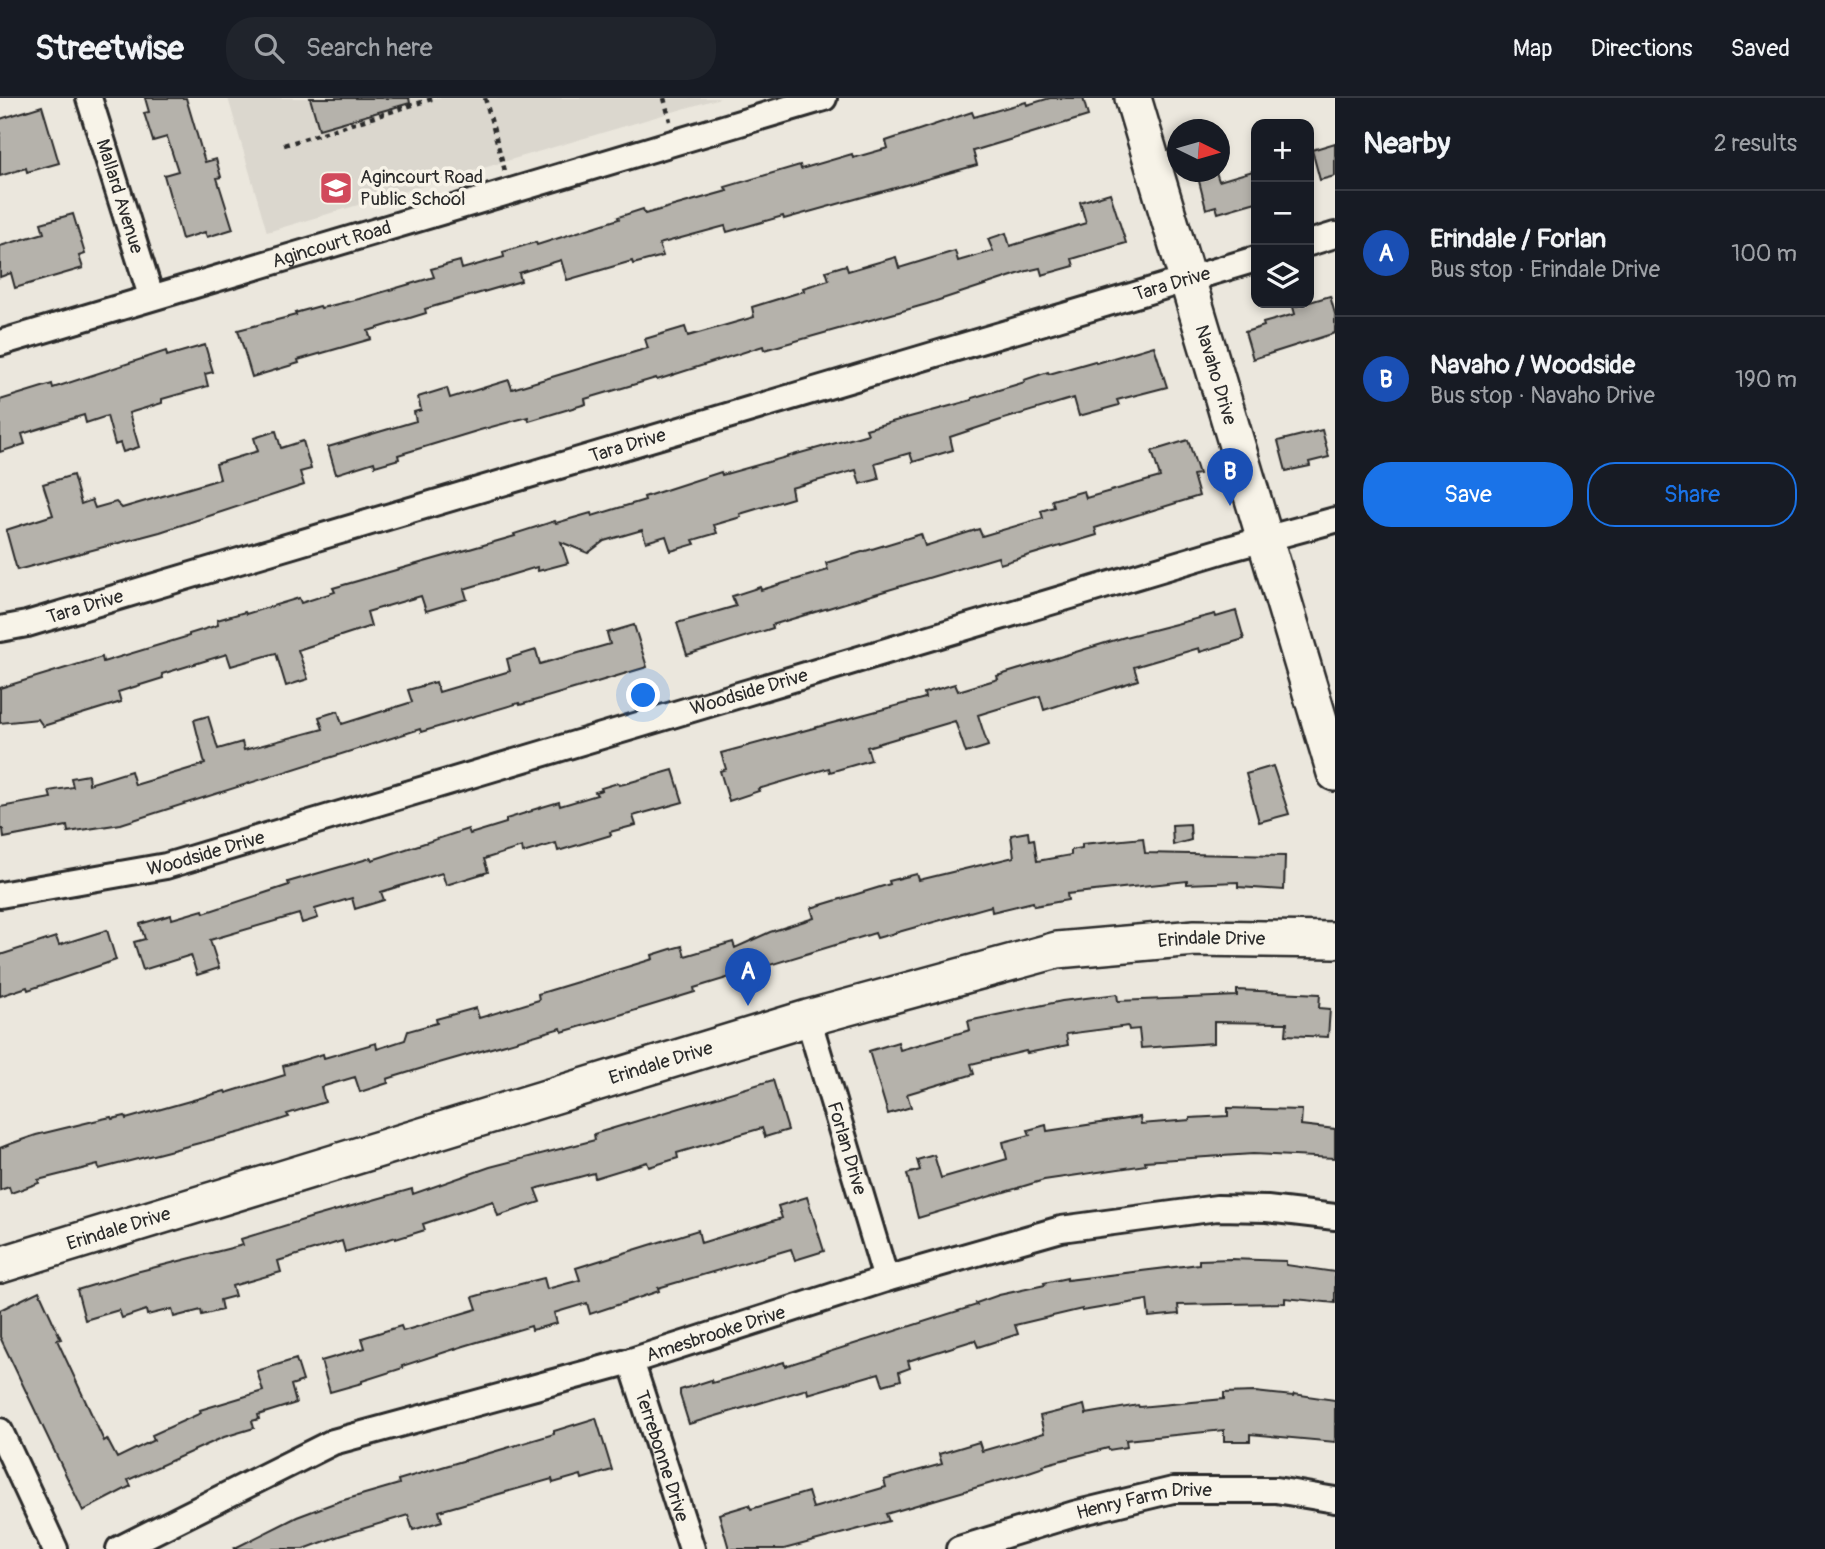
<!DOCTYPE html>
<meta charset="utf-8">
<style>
body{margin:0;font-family:Pangolin,sans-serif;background:#20242c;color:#f1f3f6}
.controls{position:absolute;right:21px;top:21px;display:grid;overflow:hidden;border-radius:14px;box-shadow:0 4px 10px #0003}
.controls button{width:63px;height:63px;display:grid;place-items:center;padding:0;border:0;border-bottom:2px solid #363941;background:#171b24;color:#f1f3f6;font:35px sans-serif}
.compass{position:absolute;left:1167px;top:21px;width:63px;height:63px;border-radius:50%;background:#171b24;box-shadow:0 4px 10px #0003;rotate:95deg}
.you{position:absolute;left:644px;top:598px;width:24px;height:24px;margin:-18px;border:5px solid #fff;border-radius:50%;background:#1a73e8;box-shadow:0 0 0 10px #1a73e833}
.badge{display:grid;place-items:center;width:46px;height:46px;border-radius:50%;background:#1a73e8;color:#fff;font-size:23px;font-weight:700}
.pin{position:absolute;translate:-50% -58px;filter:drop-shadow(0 2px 4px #0008)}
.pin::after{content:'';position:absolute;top:37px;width:24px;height:21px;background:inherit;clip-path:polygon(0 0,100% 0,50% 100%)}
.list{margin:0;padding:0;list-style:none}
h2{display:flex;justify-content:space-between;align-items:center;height:91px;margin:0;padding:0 28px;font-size:30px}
h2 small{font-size:23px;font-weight:400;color:#9ea1a6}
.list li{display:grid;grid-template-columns:46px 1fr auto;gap:21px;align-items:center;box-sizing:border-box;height:126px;padding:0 28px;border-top:2px solid #363941}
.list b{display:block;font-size:26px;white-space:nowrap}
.list p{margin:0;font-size:23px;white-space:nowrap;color:#9ea1a6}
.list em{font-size:23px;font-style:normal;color:#9ea1a6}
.actions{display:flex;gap:14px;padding:21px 28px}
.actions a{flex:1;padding:16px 0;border:2px solid #1a73e8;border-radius:28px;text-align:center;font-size:24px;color:#1a73e8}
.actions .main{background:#1a73e8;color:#fff}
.icon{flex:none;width:38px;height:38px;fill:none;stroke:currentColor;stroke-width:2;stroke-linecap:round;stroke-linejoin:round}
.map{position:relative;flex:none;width:1335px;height:1451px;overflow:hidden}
header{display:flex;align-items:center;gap:42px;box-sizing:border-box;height:98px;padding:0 35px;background:#171b24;border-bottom:2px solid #363941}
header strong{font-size:33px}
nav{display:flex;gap:38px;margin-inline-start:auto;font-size:24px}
.search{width:490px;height:63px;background:#20242c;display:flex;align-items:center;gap:18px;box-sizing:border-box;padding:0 24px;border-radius:28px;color:#9ea1a6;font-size:26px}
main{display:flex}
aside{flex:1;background:#171b24}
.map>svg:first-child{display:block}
.built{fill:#dbd7ce}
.building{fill:#b5b2ab;stroke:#2b2b2b;stroke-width:2}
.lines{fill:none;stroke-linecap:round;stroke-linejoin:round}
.street-casing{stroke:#2b2b2b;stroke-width:30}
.secondary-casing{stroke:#2b2b2b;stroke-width:40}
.path{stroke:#2b2b2b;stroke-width:4.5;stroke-dasharray:5 5;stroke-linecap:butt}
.street{stroke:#f7f3e8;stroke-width:24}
.secondary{stroke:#f7f3e8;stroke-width:35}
.labels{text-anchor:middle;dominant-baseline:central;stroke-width:7;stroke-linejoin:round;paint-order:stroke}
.poi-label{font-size:19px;fill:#2b2b2b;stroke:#f7f3e8;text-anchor:start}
.street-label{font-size:19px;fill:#2b2b2b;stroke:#f7f3e8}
</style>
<header>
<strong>Streetwise</strong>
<div class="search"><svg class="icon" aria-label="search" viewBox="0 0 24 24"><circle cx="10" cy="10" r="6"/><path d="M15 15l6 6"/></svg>Search here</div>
<nav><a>Map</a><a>Directions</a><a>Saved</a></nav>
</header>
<main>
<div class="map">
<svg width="1335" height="1451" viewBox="0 0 1335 1451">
<rect width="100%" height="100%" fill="#ebe7dd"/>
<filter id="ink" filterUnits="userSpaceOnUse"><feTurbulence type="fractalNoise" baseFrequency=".0143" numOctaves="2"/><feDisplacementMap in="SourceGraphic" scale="14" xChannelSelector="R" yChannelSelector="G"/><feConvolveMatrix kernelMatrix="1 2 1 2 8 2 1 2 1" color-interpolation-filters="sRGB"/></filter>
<g filter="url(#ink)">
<path class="built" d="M 228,0 L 720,0 L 267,134 Z"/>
<path class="building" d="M 145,0 L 186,0 L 205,64 L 216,61 L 221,79 L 217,80 L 233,131 L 207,139 L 205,134 L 182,141 L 164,77 L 178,73 L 167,39 L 153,43 L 144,15 L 149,14 Z
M 310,0 L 409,0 L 410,5 L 319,31 Z
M 1050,0 L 1083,0 L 1088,18 L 973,53 L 977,67 L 784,121 L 783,118 L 727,134 L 725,128 L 659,146 L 663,158 L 633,166 L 632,163 L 567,182 L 561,162 L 519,175 L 521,183 L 425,211 L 426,215 L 368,233 L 371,241 L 298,262 L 299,265 L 252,279 L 238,232 L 296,217 L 295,215 L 320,208 L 321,210 L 359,201 L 434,179 L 431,171 L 460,163 L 462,171 L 504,159 L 503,154 L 536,144 L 537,147 L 619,121 L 618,119 L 643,111 L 645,116 L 727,93 L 725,89 L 800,67 L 801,71 L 852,56 L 853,60 L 888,50 L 886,43 L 972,14 L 974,19 L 1026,4 L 1027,7 Z
M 42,8 L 59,65 L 27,74 L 26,70 L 0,78 L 0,21 Z
M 1335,45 L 1335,78 L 1320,82 L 1312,52 Z
M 1256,72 L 1256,104 L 1218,115 L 1216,108 L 1206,111 L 1198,79 L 1216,74 L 1219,83 Z
M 1110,95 L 1126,145 L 1072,161 L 1074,168 L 1042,177 L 1040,170 L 1027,173 L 927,206 L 764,252 L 763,248 L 657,282 L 656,280 L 585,301 L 586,306 L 529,323 L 528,319 L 480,332 L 398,357 L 399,361 L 375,368 L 374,364 L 336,376 L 328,349 L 416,323 L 414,314 L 421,312 L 418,299 L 447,290 L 450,300 L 509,282 L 512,291 L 648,250 L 645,241 L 685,229 L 688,238 L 754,219 L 752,209 L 804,193 L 803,190 L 829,182 L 826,173 L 846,167 L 848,173 L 896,159 L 899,170 L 955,153 L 958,163 L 993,153 L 988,141 L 1006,135 L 1010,148 L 1086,125 L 1080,104 Z
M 73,116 L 85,156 L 79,158 L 83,170 L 15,190 L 11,175 L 0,179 L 0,148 L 44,135 L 41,125 Z
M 1330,198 L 1335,216 L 1335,235 L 1253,261 L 1245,234 L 1264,228 L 1263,225 L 1295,216 L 1293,209 Z
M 205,247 L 213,274 L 205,276 L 208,288 L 162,301 L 162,305 L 129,315 L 139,349 L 123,354 L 120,345 L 115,347 L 107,318 L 86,325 L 84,317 L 22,336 L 25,346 L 0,354 L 0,302 L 52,286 L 53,290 L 166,253 L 167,258 Z
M 1154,248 L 1167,289 L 1117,302 L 1119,307 L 1079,318 L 1074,300 L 1004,321 L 950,339 L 953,352 L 913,364 L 910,355 L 875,365 L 879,381 L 860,386 L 856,372 L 791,390 L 793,400 L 740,416 L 741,419 L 714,427 L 717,435 L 693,442 L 695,446 L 671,453 L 666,438 L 646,444 L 642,432 L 604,443 L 588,455 L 561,444 L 568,465 L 538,473 L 537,469 L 464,491 L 467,501 L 426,513 L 421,498 L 367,514 L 371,528 L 298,552 L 308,581 L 286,588 L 276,555 L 231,568 L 227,556 L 162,576 L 163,580 L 118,594 L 121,604 L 43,628 L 38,621 L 0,625 L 0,590 L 102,559 L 103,564 L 189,538 L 189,536 L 218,527 L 217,522 L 245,514 L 246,516 L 299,500 L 301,505 L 335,494 L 333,490 L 515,438 L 514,436 L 555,423 L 556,425 L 591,415 L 592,418 L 645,402 L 644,399 L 721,374 L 722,377 L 868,336 L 866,331 L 972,302 L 972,300 L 1025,284 L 1024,282 L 1048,274 L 1049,276 L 1095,263 L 1096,265 Z
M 1322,332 L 1329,359 L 1309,364 L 1310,368 L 1286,373 L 1278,343 Z
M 276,333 L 281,350 L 303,343 L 311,371 L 300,374 L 304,387 L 160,434 L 17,472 L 6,432 L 53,417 L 43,386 L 73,377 L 81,406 L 92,402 L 95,410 L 116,404 L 122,410 L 220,381 L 216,366 L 258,353 L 254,340 Z
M 1188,342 L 1199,376 L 1193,377 L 1199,398 L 1095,430 L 1097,437 L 1000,466 L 998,459 L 772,527 L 773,530 L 687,557 L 677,525 L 736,508 L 732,498 L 760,489 L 761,492 L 828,472 L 826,465 L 921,436 L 925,448 L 979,431 L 982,438 L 1043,420 L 1041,413 L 1054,409 L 1052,402 L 1084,393 L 1086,400 L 1160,379 L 1152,353 Z
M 1236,513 L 1244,541 L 1200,554 L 1199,550 L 1134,569 L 1138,582 L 1044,612 L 1040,598 L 978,617 L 988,648 L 966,655 L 955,623 L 867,649 L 871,662 L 830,674 L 829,670 L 758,691 L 759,693 L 729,703 L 720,673 L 726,671 L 721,655 L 925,600 L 924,595 L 955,586 L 958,593 L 998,581 L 997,578 L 1125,539 L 1215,516 L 1216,519 Z
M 634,527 L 647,569 L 520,607 L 519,605 L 421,634 L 420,631 L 121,726 L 68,734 L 67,728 L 4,740 L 3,731 L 0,731 L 0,709 L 51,700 L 49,693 L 73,689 L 71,680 L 88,677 L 89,686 L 131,673 L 135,687 L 205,666 L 194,622 L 208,618 L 218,651 L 242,644 L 244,652 L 323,631 L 319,619 L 338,613 L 342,626 L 412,604 L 408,592 L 436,584 L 439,594 L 510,573 L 507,561 L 536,552 L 540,566 L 610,546 L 607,535 Z
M 1273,668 L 1289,716 L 1259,724 L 1246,676 Z
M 673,672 L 683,704 L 633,718 L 636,727 L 610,734 L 611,737 L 558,753 L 556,745 L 523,755 L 522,749 L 484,761 L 488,774 L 446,787 L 442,775 L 381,794 L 384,802 L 355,811 L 352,800 L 315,811 L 318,820 L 302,825 L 299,816 L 210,842 L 219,870 L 197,877 L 191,857 L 143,872 L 134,844 L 145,841 L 140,826 L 171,817 L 172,821 L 203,812 L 204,815 L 289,787 L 288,784 L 371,760 L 372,762 L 468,731 L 470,736 L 506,725 L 506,721 L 532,713 L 532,712 L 559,704 L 560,708 L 597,697 L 595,694 L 602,692 L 601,690 L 618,685 L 619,687 L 624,686 Z
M 1190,726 L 1191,742 L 1173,747 L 1172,727 Z
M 1028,734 L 1029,742 L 1034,741 L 1037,763 L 1071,757 L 1071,752 L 1082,750 L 1082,746 L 1143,740 L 1145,755 L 1285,758 L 1284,792 L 1238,789 L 1238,784 L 1187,786 L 1187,783 L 1067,796 L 1068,802 L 1034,808 L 1033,804 L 992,814 L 991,808 L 877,840 L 875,835 L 694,890 L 695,894 L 613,919 L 562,934 L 561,930 L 439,965 L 387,981 L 388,985 L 360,994 L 355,979 L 321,989 L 325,1004 L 287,1016 L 289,1019 L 242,1034 L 99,1071 L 98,1067 L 38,1082 L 39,1085 L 11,1095 L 9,1089 L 0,1092 L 0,1050 L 10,1046 L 36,1037 L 102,1021 L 111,1019 L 112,1021 L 125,1018 L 126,1021 L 225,993 L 226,995 L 285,977 L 283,968 L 323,956 L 324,960 L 376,945 L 377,951 L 405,942 L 408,933 L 437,925 L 436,921 L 476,910 L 479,920 L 539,902 L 538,896 L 653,861 L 652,857 L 671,851 L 682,848 L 685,858 L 733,844 L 735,850 L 770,834 L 814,820 L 811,810 L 890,786 L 889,783 L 917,776 L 919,782 L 1014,759 L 1011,737 Z
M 107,832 L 116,862 L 28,892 L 27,889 L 0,898 L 0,857 L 56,839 L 59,847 Z
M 1237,892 L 1320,896 L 1319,910 L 1330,911 L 1328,939 L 1286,937 L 1287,925 L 1214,924 L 1214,945 L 1141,950 L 1139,931 L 1129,932 L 1128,928 L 1066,936 L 1068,947 L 1027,955 L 1026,953 L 971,966 L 974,976 L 907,996 L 911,1009 L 888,1016 L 869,953 L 898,944 L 900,952 L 970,932 L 968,923 L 1062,903 L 1117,896 L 1118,903 L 1237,898 Z
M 773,982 L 788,1032 L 765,1039 L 762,1030 L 677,1055 L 678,1060 L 649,1069 L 647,1064 L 595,1080 L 594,1075 L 535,1091 L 540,1104 L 498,1118 L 493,1103 L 423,1126 L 425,1132 L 396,1141 L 396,1139 L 345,1154 L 342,1143 L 278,1163 L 281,1174 L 232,1188 L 235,1198 L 220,1202 L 222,1212 L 202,1217 L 201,1212 L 174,1219 L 172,1211 L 147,1217 L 146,1212 L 122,1220 L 119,1212 L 85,1222 L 77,1192 L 136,1174 L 243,1147 L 241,1141 L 313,1119 L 412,1091 L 413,1096 L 490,1069 L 595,1042 L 594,1036 Z
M 1228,1010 L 1302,1012 L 1301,1027 L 1335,1031 L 1335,1060 L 1253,1056 L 1145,1063 L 1146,1067 L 1044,1082 L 918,1120 L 907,1076 L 920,1072 L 917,1062 L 934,1057 L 941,1080 L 1007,1061 L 1003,1044 L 1030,1037 L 1028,1032 L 1046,1027 L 1047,1033 L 1140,1019 L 1141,1026 L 1190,1022 L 1190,1020 L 1228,1018 Z
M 807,1099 L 824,1153 L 795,1162 L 791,1151 L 658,1190 L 659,1193 L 590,1216 L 587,1205 L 554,1215 L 557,1225 L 532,1232 L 531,1228 L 464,1248 L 402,1268 L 403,1270 L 362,1283 L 362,1285 L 330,1294 L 321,1263 L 365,1250 L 362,1240 L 401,1228 L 403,1233 L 477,1211 L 473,1199 L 501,1191 L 544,1180 L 547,1191 L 580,1182 L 576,1170 L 698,1132 L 701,1145 L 782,1120 L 778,1108 Z
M 1231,1161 L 1286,1163 L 1286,1167 L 1335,1174 L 1335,1205 L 1285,1200 L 1285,1205 L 1178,1207 L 1179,1216 L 1149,1219 L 1147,1202 L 1082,1213 L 1082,1211 L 1015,1227 L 1018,1236 L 978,1249 L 975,1242 L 908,1263 L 910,1270 L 899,1274 L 901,1282 L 883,1287 L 879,1275 L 808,1296 L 807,1291 L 689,1326 L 680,1297 L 680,1292 L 711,1282 L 712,1285 L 784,1264 L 785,1268 L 977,1207 L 976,1205 L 999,1197 L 1045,1187 L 1044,1185 L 1067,1180 L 1067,1182 L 1199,1166 L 1199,1162 Z
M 39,1193 L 61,1241 L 57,1242 L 104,1343 L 107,1341 L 117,1360 L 154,1342 L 152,1337 L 201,1315 L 200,1312 L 263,1293 L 257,1273 L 296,1261 L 303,1283 L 291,1287 L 296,1305 L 258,1317 L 259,1321 L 252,1323 L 254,1330 L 224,1339 L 128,1382 L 131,1388 L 83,1413 L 0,1239 L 0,1212 Z
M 1255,1294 L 1293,1298 L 1294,1296 L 1335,1302 L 1335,1344 L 1250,1336 L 1250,1343 L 1224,1343 L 1224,1332 L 1126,1342 L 1127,1349 L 1109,1352 L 1108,1350 L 1043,1367 L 1044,1369 L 1026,1375 L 886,1416 L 889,1423 L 784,1451 L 729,1451 L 719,1416 L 749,1407 L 751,1411 L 808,1394 L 813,1410 L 886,1389 L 884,1382 L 942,1366 L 939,1356 L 979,1344 L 982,1353 L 1044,1335 L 1040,1318 L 1084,1307 L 1086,1316 L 1138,1307 L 1139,1309 L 1224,1301 L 1224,1295 Z
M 596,1320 L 612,1372 L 582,1381 L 581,1377 L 553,1385 L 552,1381 L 439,1413 L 442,1423 L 413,1432 L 408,1417 L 339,1438 L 304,1451 L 233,1451 L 297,1419 L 337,1404 L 399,1386 L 398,1382 L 554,1336 L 554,1333 Z"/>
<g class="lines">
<defs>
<g id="street">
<path id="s1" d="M 89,0 L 151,198"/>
<path d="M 1309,145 L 1335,137"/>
<path id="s2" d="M 0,245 L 824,0"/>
<path id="s3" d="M 0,531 L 27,526 L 1256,161"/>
<path id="s4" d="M 0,797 L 166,768 L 1228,451 L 1335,422"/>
<path id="s5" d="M 808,920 L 886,1181"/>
<path id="s6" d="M 631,1263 L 692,1451"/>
<path d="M 0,1333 L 55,1451"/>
<path id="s7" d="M 119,1451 L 333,1344 L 631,1263 L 886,1181 L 1061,1131 L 1217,1110 L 1267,1111 L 1335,1119"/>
<path id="s8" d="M 959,1451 L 1074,1416 L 1173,1392 L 1276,1392 L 1335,1402"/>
</g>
<g id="secondary">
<path id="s9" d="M 1133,0 L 1335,675"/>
<path id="s10" d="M 0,1167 L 808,920 L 1057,852 L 1195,840 L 1335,842"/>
</g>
</defs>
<use href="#street" class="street-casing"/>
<use href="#secondary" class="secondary-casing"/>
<path class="path" d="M 485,0 L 505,73
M 664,0 L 670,23
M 284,47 L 435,0"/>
<use href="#street" class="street"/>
<use href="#secondary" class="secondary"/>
</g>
</g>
<defs>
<symbol id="school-square" viewBox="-11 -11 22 22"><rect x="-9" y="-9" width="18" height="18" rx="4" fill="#d1495b" stroke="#f7f3e8"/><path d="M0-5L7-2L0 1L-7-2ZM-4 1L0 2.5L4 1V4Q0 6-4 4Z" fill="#fff"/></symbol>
</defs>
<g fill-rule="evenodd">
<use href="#school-square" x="317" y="71" width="38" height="38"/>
</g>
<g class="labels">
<g class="poi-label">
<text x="360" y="79">Agincourt Road<tspan x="360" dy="22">Public School</tspan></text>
</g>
<g class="street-label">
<text stroke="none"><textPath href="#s1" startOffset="103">Mallard Avenue</textPath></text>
<text stroke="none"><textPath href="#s2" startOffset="346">Agincourt Road</textPath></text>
<text stroke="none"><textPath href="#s3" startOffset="1222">Tara Drive</textPath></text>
<text stroke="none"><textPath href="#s9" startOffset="289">Navaho Drive</textPath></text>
<text stroke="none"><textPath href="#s3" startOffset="654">Tara Drive</textPath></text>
<text stroke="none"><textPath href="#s3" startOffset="88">Tara Drive</textPath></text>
<text stroke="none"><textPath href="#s4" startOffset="777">Woodside Drive</textPath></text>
<text stroke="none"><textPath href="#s4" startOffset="210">Woodside Drive</textPath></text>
<text stroke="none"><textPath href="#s10" startOffset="1258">Erindale Drive</textPath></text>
<text stroke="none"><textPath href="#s10" startOffset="691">Erindale Drive</textPath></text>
<text stroke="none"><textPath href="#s5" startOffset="136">Forlan Drive</textPath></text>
<text stroke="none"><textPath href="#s10" startOffset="124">Erindale Drive</textPath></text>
<text stroke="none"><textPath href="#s7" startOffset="637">Amesbrooke Drive</textPath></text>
<text stroke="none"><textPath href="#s6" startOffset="100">Terrebonne Drive</textPath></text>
<text stroke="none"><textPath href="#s8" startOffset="192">Henry Farm Drive</textPath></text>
</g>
</g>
</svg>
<div class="controls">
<button>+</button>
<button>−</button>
<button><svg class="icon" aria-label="layers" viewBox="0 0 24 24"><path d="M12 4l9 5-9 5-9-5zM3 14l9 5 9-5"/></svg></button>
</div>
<svg class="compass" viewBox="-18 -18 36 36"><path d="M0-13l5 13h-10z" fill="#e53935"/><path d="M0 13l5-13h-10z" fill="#9ea1a6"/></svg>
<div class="you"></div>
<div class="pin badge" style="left:748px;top:908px;background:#1a4fb4">A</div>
<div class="pin badge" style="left:1230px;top:408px;background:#1a4fb4">B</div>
</div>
<aside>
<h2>Nearby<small>2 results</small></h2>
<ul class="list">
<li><span class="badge" style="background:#1a4fb4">A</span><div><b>Erindale / Forlan</b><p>Bus stop · Erindale Drive</p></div><em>100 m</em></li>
<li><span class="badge" style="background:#1a4fb4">B</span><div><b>Navaho / Woodside</b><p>Bus stop · Navaho Drive</p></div><em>190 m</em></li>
</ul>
<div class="actions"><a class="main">Save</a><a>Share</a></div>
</aside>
</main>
